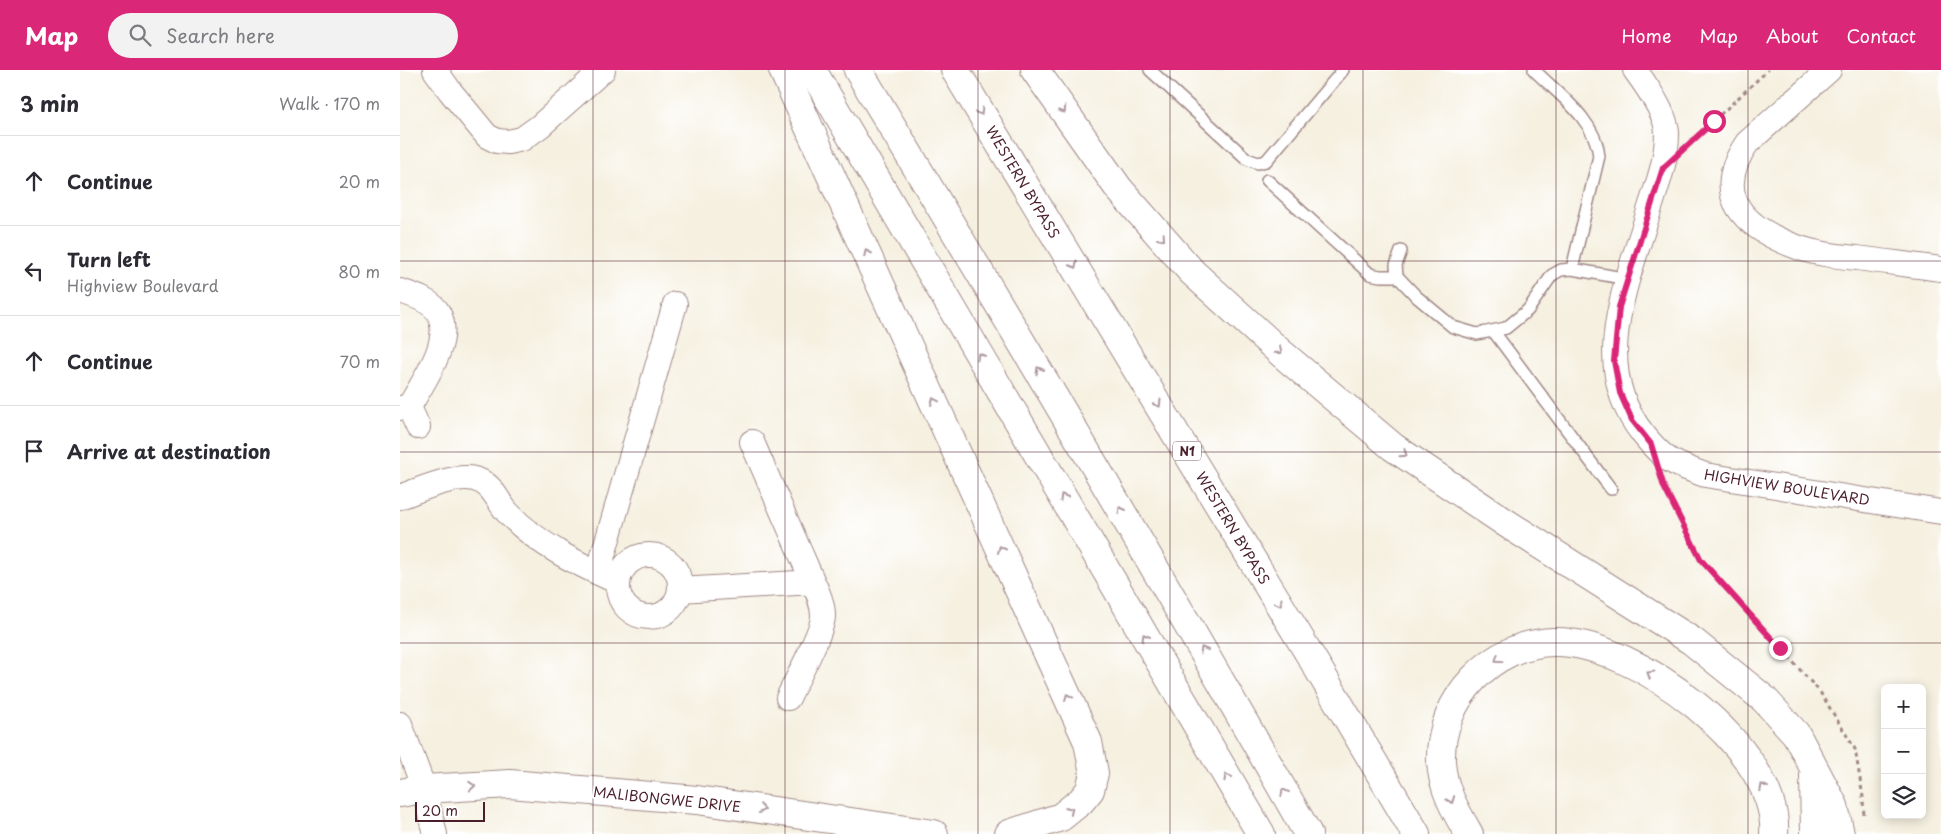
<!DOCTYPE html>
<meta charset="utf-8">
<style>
body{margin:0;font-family:"Playpen Sans",sans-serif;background:#f2f2f3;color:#2b2b33}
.controls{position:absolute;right:15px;bottom:15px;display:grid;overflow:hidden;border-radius:8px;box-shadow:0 2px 12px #0003}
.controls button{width:45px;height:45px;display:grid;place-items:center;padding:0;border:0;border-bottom:1px solid #e1e1e2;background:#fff;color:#2b2b33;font:25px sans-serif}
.scale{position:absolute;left:15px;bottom:12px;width:70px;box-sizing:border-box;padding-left:5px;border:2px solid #4a1f2b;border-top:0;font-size:14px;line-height:18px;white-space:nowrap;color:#4a1f2b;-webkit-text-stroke:4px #fff;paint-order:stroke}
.stop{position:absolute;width:15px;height:15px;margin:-11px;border:4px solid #db2777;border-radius:50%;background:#fff}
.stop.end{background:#db2777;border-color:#fff;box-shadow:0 1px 5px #0008}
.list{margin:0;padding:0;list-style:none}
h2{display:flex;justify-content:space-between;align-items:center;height:65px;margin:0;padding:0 20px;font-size:21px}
h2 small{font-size:16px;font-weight:400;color:#7c7c81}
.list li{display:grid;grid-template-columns:32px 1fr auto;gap:15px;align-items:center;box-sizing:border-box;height:90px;padding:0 20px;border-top:1px solid #e1e1e2}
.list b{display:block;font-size:19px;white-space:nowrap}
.list p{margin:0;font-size:16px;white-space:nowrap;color:#7c7c81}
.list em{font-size:16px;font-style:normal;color:#7c7c81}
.icon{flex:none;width:28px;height:28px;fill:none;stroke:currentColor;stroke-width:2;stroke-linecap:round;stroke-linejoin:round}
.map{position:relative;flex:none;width:1541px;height:764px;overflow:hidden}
header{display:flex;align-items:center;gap:30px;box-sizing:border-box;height:70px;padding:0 25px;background:#db2777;color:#fff}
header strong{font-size:24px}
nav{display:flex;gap:28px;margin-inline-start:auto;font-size:18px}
.search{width:350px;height:45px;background:#f2f2f3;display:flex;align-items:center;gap:12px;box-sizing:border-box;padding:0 18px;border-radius:28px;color:#7c7c81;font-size:19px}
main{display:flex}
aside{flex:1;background:#fff}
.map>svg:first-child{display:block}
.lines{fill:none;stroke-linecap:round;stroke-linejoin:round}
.service-casing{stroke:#a08886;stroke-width:14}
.minor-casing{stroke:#a08886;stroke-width:26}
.secondary-casing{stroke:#a08886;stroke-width:30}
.motorway-casing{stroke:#a08886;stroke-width:30}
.path{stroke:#a08886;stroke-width:3;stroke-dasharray:4 4;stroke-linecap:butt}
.service{stroke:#fff;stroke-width:11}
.minor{stroke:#fff;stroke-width:24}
.secondary{stroke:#fff;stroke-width:28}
.motorway{stroke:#fff;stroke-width:28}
.oneway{stroke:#ae9aa0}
.route{stroke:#db2777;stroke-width:6}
.grid{fill:none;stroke:#4a1f2b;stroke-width:1;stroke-opacity:0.55}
.labels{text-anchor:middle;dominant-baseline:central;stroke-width:4;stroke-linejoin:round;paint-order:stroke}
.shield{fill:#fff;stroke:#80626b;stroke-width:1}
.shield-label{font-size:12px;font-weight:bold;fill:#4a1f2b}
.street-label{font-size:14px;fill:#4a1f2b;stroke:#fff}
</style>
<header>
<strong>Map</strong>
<div class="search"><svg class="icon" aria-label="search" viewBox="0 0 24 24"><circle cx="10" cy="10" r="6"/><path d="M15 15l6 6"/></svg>Search here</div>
<nav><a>Home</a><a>Map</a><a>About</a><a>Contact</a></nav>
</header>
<main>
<aside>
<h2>3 min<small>Walk · 170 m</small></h2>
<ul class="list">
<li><svg class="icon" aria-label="ahead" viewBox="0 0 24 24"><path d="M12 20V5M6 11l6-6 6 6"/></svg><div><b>Continue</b></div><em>20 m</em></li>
<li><svg class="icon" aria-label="left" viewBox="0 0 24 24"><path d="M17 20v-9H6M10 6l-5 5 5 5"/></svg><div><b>Turn left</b><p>Highview Boulevard</p></div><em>80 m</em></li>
<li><svg class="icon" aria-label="ahead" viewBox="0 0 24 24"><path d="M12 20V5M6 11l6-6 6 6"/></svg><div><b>Continue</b></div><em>70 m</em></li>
<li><svg class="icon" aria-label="arrive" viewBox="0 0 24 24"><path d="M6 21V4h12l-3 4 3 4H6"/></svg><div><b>Arrive at destination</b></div></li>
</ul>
</aside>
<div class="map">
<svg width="1541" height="764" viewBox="0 0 1541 764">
<rect width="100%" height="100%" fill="#fff"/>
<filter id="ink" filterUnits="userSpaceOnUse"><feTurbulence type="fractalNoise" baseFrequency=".02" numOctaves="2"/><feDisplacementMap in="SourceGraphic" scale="10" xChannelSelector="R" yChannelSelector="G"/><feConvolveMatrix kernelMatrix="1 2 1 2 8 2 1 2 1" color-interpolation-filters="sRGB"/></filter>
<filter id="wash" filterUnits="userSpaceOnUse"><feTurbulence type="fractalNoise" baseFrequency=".0096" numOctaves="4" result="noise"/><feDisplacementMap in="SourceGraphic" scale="20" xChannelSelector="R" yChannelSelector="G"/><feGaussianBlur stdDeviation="1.12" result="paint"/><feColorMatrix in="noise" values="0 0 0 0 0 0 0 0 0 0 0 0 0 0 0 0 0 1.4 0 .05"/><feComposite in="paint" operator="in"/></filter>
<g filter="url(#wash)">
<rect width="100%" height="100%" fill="#f5f0e0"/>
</g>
<g filter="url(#ink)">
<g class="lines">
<defs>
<path id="service" d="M 750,0 L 847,89 L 858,93 L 866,91 L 943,0
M 1134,0 C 1158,24 1196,50 1199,86 L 1172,199
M 867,110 L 970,204 L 980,206 L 997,206
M 1001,181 L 996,195 L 997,206 L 1017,227 L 1053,257 L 1077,264 L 1106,258 L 1128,240 L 1152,205 L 1161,200 L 1172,199 L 1228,209
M 1094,262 L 1211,419"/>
<path id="minor" d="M 35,0 L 50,21 L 87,66 L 97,71 L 108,72 L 122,69 L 140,56 L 203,0
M 1235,0 C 1246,15 1267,45 1267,63 C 1267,92 1256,118 1248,144 C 1226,216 1189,297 1243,364 C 1251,374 1261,386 1273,392 C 1283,397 1294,401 1305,405 L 1541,442
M 1429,0 L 1347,73 C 1310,127 1345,158 1397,177 C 1416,184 1437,186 1457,188 C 1485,192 1513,195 1541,199
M 0,221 C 13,225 33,231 39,244 C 53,272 22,313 9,337
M 0,338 L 9,337 L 18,357
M 352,372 L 413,512 C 418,523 423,534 423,546 C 423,561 396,611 388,628
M 0,427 C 18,420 56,404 74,409 C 93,413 96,430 108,443 C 138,475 178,494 218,512
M218 516a31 31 0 1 1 62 0a31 31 0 1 1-62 0Z
M 198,503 L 275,234
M 280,520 L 413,512
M 0,654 L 24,719 L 35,764"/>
<path id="secondary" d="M 0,723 L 24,719 L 110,714 L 297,730 L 534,764"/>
<path id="motorway" d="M 383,0 L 688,672 L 694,703 L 690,720 L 681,731 L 661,747 L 609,764
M 412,0 L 861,764
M 458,0 C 611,253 762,507 908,764
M 555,0 L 916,595 L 1016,764
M 635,0 L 719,119 L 792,202 L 881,283 L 993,377 L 1106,453 L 1292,571 L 1364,629 L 1396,664 L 1434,736 L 1440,764
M 1414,705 L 1415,764
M 1069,764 C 1056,742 1042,718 1041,691 C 1039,629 1092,573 1154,572 C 1233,570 1380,679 1374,764"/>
</defs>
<use href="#service" class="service-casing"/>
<use href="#minor" class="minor-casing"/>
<use href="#secondary" class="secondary-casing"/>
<use href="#motorway" class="motorway-casing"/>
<path class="path" d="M 1291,72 L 1368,0
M 1263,413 L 1301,490 L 1420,622 L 1455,679 L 1463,727 L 1464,747"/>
<use href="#service" class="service"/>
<use href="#minor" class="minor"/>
<use href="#secondary" class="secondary"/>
<use href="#motorway" class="motorway"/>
</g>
<defs><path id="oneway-chevron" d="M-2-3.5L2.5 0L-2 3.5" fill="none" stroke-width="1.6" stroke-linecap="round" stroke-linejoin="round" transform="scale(1.25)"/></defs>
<g class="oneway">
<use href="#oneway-chevron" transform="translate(663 40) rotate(55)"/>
<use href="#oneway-chevron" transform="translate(580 42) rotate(59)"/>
<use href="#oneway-chevron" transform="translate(762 168) rotate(49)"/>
<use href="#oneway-chevron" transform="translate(467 183) rotate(-115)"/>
<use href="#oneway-chevron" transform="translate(674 195) rotate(59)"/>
<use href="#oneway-chevron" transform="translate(879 281) rotate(41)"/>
<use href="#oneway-chevron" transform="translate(580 286) rotate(-120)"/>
<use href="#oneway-chevron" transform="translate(639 300) rotate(-120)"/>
<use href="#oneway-chevron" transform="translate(534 331) rotate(-115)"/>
<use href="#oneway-chevron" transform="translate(758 334) rotate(59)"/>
<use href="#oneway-chevron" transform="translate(1004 384) rotate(34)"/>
<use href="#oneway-chevron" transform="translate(663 427) rotate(-120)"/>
<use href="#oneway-chevron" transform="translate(721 440) rotate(-120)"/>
<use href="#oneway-chevron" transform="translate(601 479) rotate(-114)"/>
<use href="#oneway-chevron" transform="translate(879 533) rotate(59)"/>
<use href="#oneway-chevron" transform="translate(745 567) rotate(-120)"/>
<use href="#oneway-chevron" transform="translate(803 580) rotate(-120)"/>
<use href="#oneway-chevron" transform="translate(1098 589) rotate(146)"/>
<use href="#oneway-chevron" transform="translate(1250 604) rotate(-149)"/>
<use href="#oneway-chevron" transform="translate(668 627) rotate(-114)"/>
<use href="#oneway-chevron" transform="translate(827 707) rotate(-120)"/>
<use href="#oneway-chevron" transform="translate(72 716) rotate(-4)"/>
<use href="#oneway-chevron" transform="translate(1363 717) rotate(-118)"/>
<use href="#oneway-chevron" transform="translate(884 722) rotate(-119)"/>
<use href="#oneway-chevron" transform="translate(1051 730) rotate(69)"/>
<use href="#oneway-chevron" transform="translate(362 739) rotate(8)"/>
<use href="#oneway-chevron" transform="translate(670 740) rotate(-40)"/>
</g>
</g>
<g class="lines" filter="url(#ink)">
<path class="route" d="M 1314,51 L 1263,98 L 1219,237 L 1214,291 L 1220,323 L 1232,350 L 1251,374 L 1264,417 L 1301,490 L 1380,578"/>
</g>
<path class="grid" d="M 193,0 L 193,764M 385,0 L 385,764M 578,0 L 578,764M 770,0 L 770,764M 963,0 L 963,764M 1156,0 L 1156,764M 1348,0 L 1348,764M 0,191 L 1541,191M 0,382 L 1541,382M 0,573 L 1541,573"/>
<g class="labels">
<rect class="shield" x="773" y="371.5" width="28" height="19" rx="4"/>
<g class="shield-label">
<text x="787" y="381">N1</text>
</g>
<g class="street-label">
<text transform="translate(623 112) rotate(59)">WESTERN BYPASS</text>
<text transform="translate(1387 417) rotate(9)">HIGHVIEW BOULEVARD</text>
<text transform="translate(833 458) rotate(59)">WESTERN BYPASS</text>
<text transform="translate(267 729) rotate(6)">MALIBONGWE DRIVE</text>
</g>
</g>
</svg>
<div class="controls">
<button>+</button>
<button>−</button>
<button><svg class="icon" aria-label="layers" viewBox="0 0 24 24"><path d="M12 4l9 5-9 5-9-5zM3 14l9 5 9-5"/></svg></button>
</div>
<div class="scale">20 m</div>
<div class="stop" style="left:1314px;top:51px"></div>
<div class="stop end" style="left:1380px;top:578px"></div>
</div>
</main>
